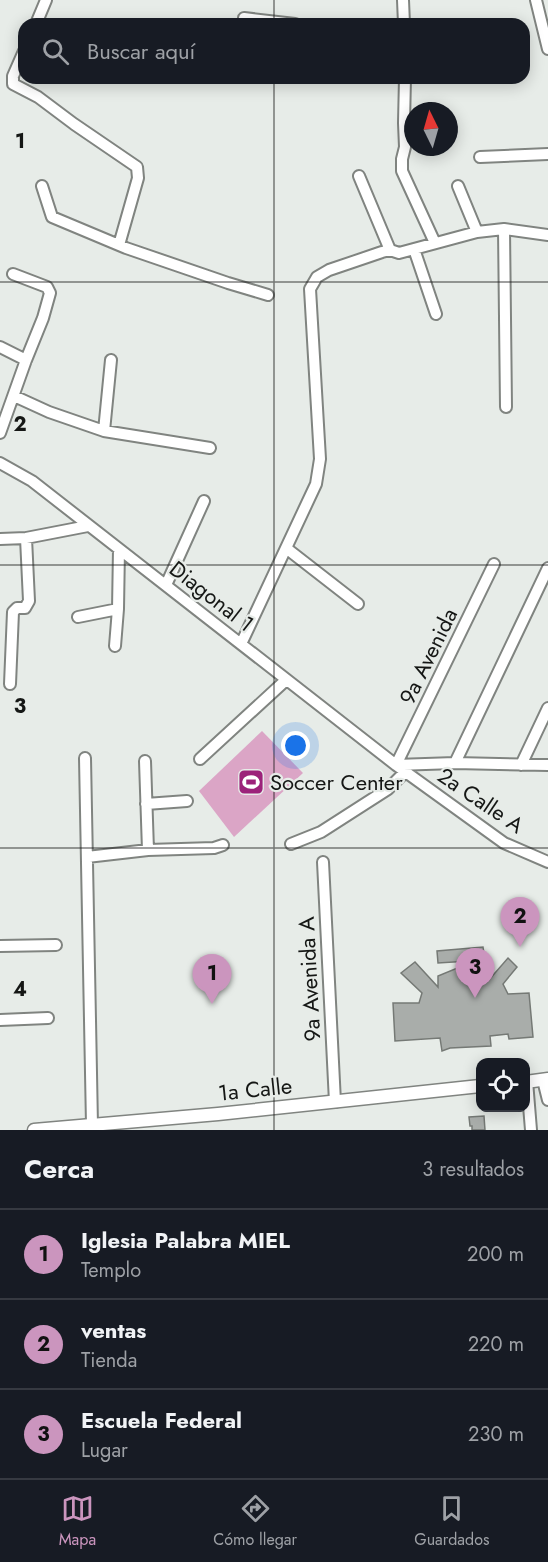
<!DOCTYPE html>
<html lang="es">
<meta charset="utf-8">
<style>
body{margin:0;font-family:Jost,sans-serif;background:#242831;color:#f1f3f6}
.controls{position:absolute;right:18px;bottom:18px;display:grid;overflow:hidden;border-radius:12px;box-shadow:0 3px 15px #0003}
.controls button{width:54px;height:54px;display:grid;place-items:center;padding:0;border:0;border-bottom:2px solid #363941;background:#171b24;color:#f1f3f6;font:30px sans-serif}
.compass{position:absolute;left:404px;top:102px;width:54px;height:54px;border-radius:50%;background:#171b24;box-shadow:0 3px 15px #0003;rotate:355deg}
.you{position:absolute;left:296px;top:746px;width:21px;height:21px;margin:-15px;border:4px solid #fff;border-radius:50%;background:#1a73e8;box-shadow:0 0 0 9px #1a73e833}
.badge{display:grid;place-items:center;width:39px;height:39px;border-radius:50%;background:#cb95be;color:#111;font-size:20px;font-weight:700}
.pin{position:absolute;translate:-50% -50px;filter:drop-shadow(0 2px 3px #0008)}
.pin::after{content:'';position:absolute;top:32px;width:21px;height:18px;background:inherit;clip-path:polygon(0 0,100% 0,50% 100%)}
.list{margin:0;padding:0;list-style:none}
h2{display:flex;justify-content:space-between;align-items:center;height:78px;margin:0;padding:0 24px;font-size:26px}
h2 small{font-size:20px;font-weight:400;color:#9ea1a6}
.list li{display:grid;grid-template-columns:39px 1fr auto;gap:18px;align-items:center;box-sizing:border-box;height:90px;padding:0 24px;border-top:2px solid #363941}
.list b{display:block;font-size:22px;white-space:nowrap}
.list p{margin:0;font-size:20px;white-space:nowrap;color:#9ea1a6}
.list em{font-size:20px;font-style:normal;color:#9ea1a6}
.icon{flex:none;width:33px;height:33px;fill:none;stroke:currentColor;stroke-width:2;stroke-linecap:round;stroke-linejoin:round}
.map{position:relative;flex:none;width:548px;height:1130px;overflow:hidden}
.search{position:absolute;background:#171b24;box-shadow:0 3px 15px #0003;left:18px;right:18px;top:18px;height:66px;display:flex;align-items:center;gap:15px;box-sizing:border-box;padding:0 21px;border-radius:18px;color:#9ea1a6;font-size:22px}
.sheet{height:348px;background:#171b24}
nav{display:flex;justify-content:space-around;align-items:center;box-sizing:border-box;height:84px;border-top:2px solid #363941;background:#171b24;font-size:16px;color:#9ea1a6}
nav a{display:grid;justify-items:center;gap:3px}
nav .on{color:#cb95be}
.map>svg:first-child{display:block}
.green{fill:#dba5c6}
.building{fill:#a9adaa;stroke:#757975;stroke-width:1.5}
.lines{fill:none;stroke-linecap:round;stroke-linejoin:round}
.minor-casing{stroke:#808480;stroke-width:14}
.major-casing{stroke:#808480;stroke-width:15}
.minor{stroke:#fff;stroke-width:10}
.major{stroke:#fff;stroke-width:12}
.grid{fill:none;stroke:#151715;stroke-width:1.5;stroke-opacity:0.55}
.labels{text-anchor:middle;dominant-baseline:central;stroke-width:4.5;stroke-linejoin:round;paint-order:stroke}
.street-label{font-size:22px;fill:#151715;stroke:#e7ece8}
.poi-label{font-size:22px;fill:#151715;stroke:#e7ece8;text-anchor:start}
.grid-label{font-size:20px;text-anchor:middle;font-weight:bold;fill:#151715;stroke:#e7ece8;stroke-width:4.5;stroke-linejoin:round;paint-order:stroke}
</style>
<div class="map">
<svg width="548" height="1130" viewBox="0 0 548 1130">
<rect width="100%" height="100%" fill="#e7ece8"/>
<path class="green" d="M 262,731 L 303,773 L 234,837 L 199,791 Z"/>
<path class="building" d="M 483,947 L 485,960 L 438,963 L 437,951 Z
M 508,958 L 517,967 L 503,984 L 508,994 L 529,993 L 533,1037 L 509,1039 L 508,1034 L 490,1036 L 491,1046 L 450,1048 L 442,1051 L 440,1038 L 395,1041 L 393,1003 L 419,1003 L 422,993 L 401,973 L 415,962 L 438,987 L 438,976 L 467,964 L 487,974 L 488,981 Z
M 484,1116 L 485,1130 L 472,1130 L 472,1126 L 470,1126 L 469,1117 Z"/>
<g class="lines">
<defs>
<path id="minor" d="M 403,0 L 404,24
M 536,0 L 548,49
M 244,18 L 295,24
M 36,24 L 46,0
M 24,51 L 13,76 L 13,84 L 38,97 L 74,124 L 137,167 L 138,178 L 119,245
M 405,78 L 404,123 L 405,147 L 402,159 L 402,171 L 435,243
M 480,157 L 548,154
M 359,176 L 390,250
M 42,186 L 52,217 L 126,248 L 228,283 L 268,295
M 458,186 L 477,232
M 504,229 L 506,407
M 414,249 L 436,314
M 13,274 L 47,287 L 50,293 L 43,318 L 26,360
M 0,347 L 26,360 L 0,433
M 14,396 L 49,412 L 104,431 L 210,448
M 104,431 L 111,360
M 0,463 L 32,481 L 396,765 L 504,843 L 548,862
M 0,539 L 26,538 L 88,526
M 286,548 L 358,604
M 166,585 L 204,501
M 78,617 L 118,609 L 119,549
M 241,644 L 316,484 L 320,459 L 310,289 L 317,277 L 329,270 L 382,252 L 390,250 L 399,253 L 477,232 L 504,229 L 548,235
M 115,646 L 118,609
M 10,684 L 13,612 L 17,608 L 25,608 L 29,601 L 26,538
M 85,758 L 92,1125
M 200,759 L 286,680
M 145,761 L 148,850
M 455,763 L 548,568
M 396,765 L 494,564
M 396,765 L 455,763 L 548,765
M 521,765 L 548,708
M 146,804 L 187,801
M 291,844 L 321,832 L 388,789 L 405,772
M 87,857 L 148,850 L 214,848 L 223,845
M 323,862 L 335,1102
M 0,946 L 56,945
M 0,1020 L 48,1018
M 543,1080 L 548,1100
M 527,1081 L 531,1130"/>
<path id="major" d="M 526,1082 L 548,1079
M 34,1130 L 218,1114 L 480,1086"/>
</defs>
<use href="#minor" class="minor-casing"/>
<use href="#major" class="major-casing"/>
<use href="#minor" class="minor"/>
<use href="#major" class="major"/>
</g>
<path class="grid" d="M 274,0 L 274,24M 274,78 L 274,1130M 0,282 L 548,282M 0,565 L 548,565M 0,848 L 548,848"/>
<defs>
<symbol id="stadium-square" viewBox="-11 -11 22 22"><rect x="-9" y="-9" width="18" height="18" rx="4" fill="#9c227a" stroke="#e7ece8"/><path d="M0-5a6.5 5 0 1 0 0 10a6.5 5 0 1 0 0-10ZM-3.5-1.8h7v3.6h-7Z" fill="#fff"/></symbol>
</defs>
<g fill-rule="evenodd">
<use href="#stadium-square" x="236" y="767" width="30" height="30"/>
</g>
<g class="labels">
<g class="street-label">
<text transform="translate(212 596) rotate(38)">Diagonal 1</text>
<text transform="translate(428 656) rotate(-64)">9a Avenida</text>
<text transform="translate(481 800) rotate(34)">2a Calle A</text>
<text transform="translate(309 979) rotate(-93)">9a Avenida A</text>
<text transform="translate(255 1089) rotate(-6)">1a Calle</text>
</g>
<g class="poi-label">
<text x="270" y="782">Soccer Center</text>
</g>
</g>
<g class="grid-label">
<text x="20" y="148">1</text>
<text x="20" y="431">2</text>
<text x="20" y="713">3</text>
<text x="20" y="996">4</text>
</g>
</svg>
<div class="controls">
<button><svg class="icon" aria-label="locate" viewBox="0 0 24 24"><circle cx="12" cy="12" r="6"/><path d="M12 2v4M12 18v4M2 12h4M18 12h4"/></svg></button>
</div>
<svg class="compass" viewBox="-18 -18 36 36"><path d="M0-13l5 13h-10z" fill="#e53935"/><path d="M0 13l5-13h-10z" fill="#9ea1a6"/></svg>
<div class="you"></div>
<div class="pin badge" style="left:212px;top:1004px">1</div>
<div class="pin badge" style="left:520px;top:947px">2</div>
<div class="pin badge" style="left:475px;top:998px">3</div>
<div class="search"><svg class="icon" aria-label="search" viewBox="0 0 24 24"><circle cx="10" cy="10" r="6"/><path d="M15 15l6 6"/></svg>Buscar aquí</div>
</div>
<section class="sheet">
<h2>Cerca<small>3 resultados</small></h2>
<ul class="list">
<li><span class="badge">1</span><div><b>Iglesia Palabra MIEL</b><p>Templo</p></div><em>200 m</em></li>
<li><span class="badge">2</span><div><b>ventas</b><p>Tienda</p></div><em>220 m</em></li>
<li><span class="badge">3</span><div><b>Escuela Federal</b><p>Lugar</p></div><em>230 m</em></li>
</ul>
</section>
<nav>
<a class="on"><svg class="icon" aria-label="map" viewBox="0 0 24 24"><path d="M3 6l6-2 6 2 6-2v14l-6 2-6-2-6 2zM9 4v14M15 6v14"/></svg>Mapa</a>
<a><svg class="icon" aria-label="directions" viewBox="0 0 24 24"><path d="M12 3l9 9-9 9-9-9zM9 14v-3h6M13 9l2 2-2 2"/></svg>Cómo llegar</a>
<a><svg class="icon" aria-label="saved" viewBox="0 0 24 24"><path d="M7 4h10v16l-5-4-5 4z"/></svg>Guardados</a>
</nav>
